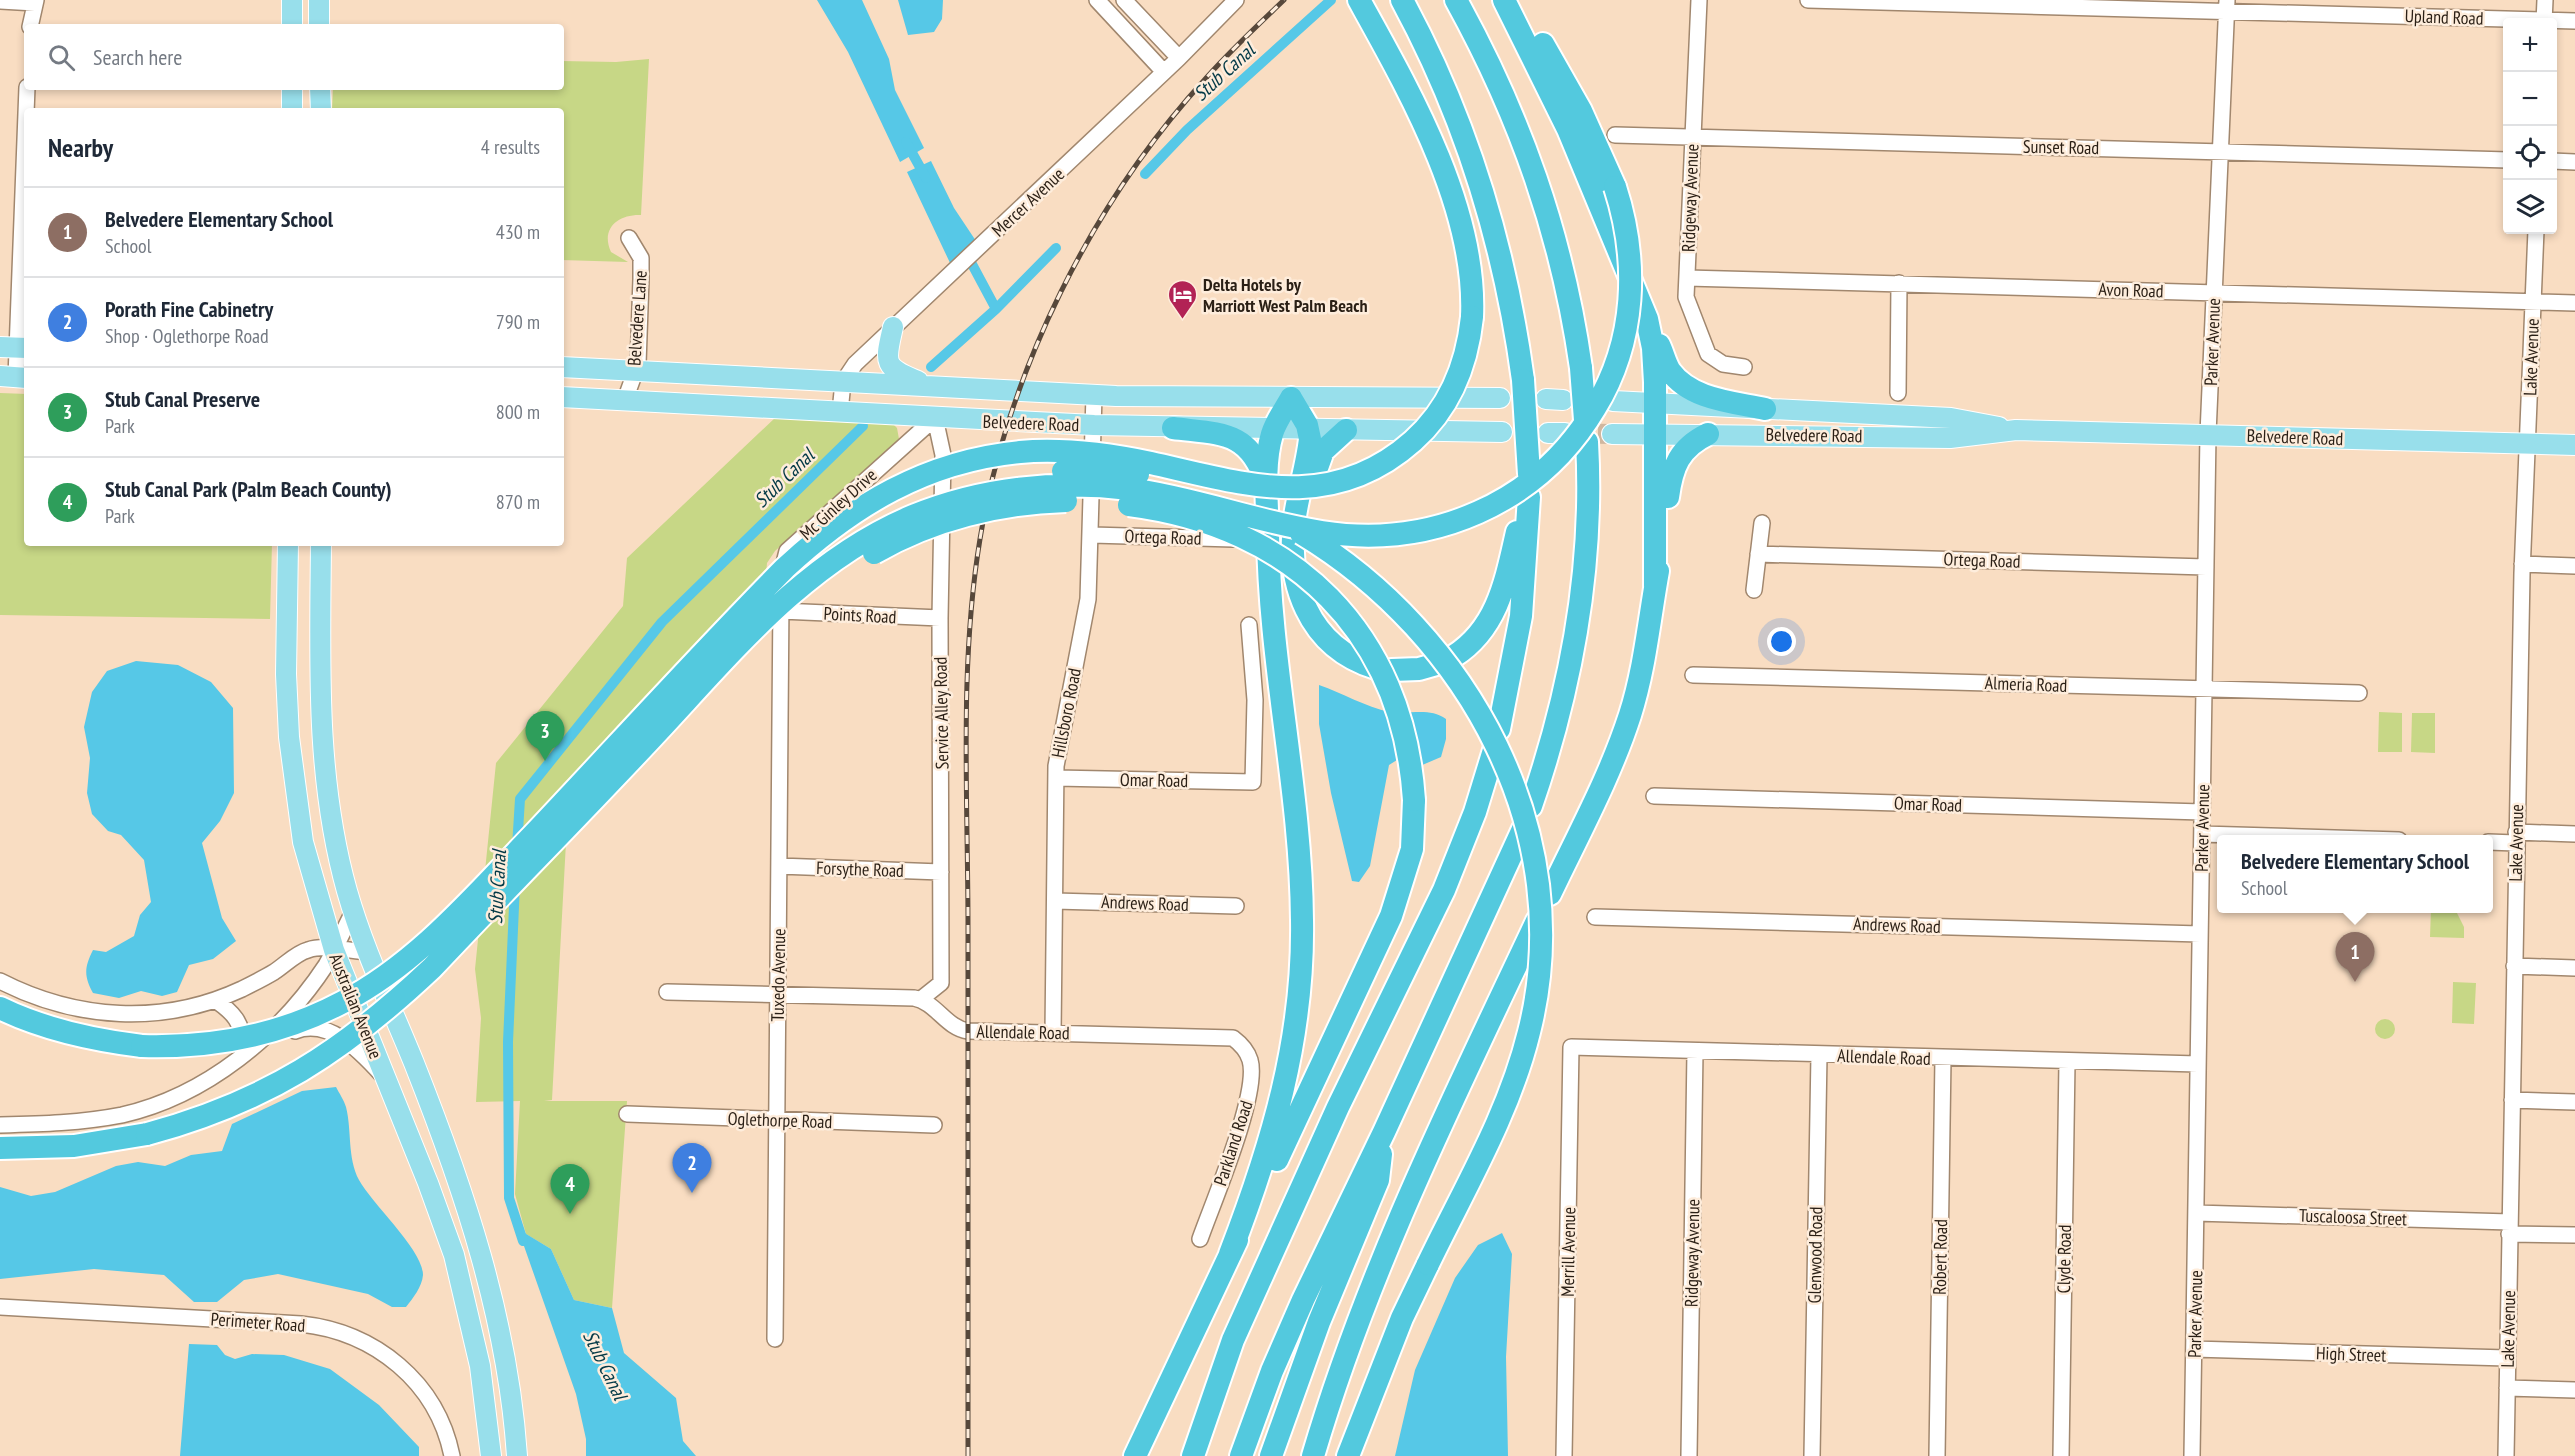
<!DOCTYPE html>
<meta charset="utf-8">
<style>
body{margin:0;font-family:"PT Sans Narrow",sans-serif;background:#f6f6f7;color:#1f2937}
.controls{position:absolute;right:18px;top:18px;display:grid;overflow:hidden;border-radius:6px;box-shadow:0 3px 9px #0003}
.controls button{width:54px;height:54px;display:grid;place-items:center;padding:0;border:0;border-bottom:2px solid #e0e1e3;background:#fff;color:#1f2937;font:30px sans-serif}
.you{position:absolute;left:1782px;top:642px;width:21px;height:21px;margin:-15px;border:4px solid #fff;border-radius:50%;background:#1a73e8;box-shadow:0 0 0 9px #1a73e833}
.badge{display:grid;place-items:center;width:39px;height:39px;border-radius:50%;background:#b22355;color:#fff;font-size:20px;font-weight:700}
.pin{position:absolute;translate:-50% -50px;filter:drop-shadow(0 2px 3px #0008)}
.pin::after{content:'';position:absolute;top:32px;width:21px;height:18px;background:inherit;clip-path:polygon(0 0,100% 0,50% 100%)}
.popup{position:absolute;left:2217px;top:835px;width:276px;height:78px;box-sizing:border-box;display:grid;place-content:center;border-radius:6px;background:#fff;filter:drop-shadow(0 2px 4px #0005);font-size:20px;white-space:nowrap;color:#747a83}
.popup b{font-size:22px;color:#1f2937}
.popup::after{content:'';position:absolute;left:50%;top:100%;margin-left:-12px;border:12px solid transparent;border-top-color:#fff}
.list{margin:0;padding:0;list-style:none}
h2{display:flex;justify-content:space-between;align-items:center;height:78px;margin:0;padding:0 24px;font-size:26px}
h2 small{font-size:20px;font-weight:400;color:#747a83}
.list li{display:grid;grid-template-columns:39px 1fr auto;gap:18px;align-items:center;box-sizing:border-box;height:90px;padding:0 24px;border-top:2px solid #e0e1e3}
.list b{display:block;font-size:22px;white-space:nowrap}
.list p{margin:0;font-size:20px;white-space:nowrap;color:#747a83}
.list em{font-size:20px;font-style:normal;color:#747a83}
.icon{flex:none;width:33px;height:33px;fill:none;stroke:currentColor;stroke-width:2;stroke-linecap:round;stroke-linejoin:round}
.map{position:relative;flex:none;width:2575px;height:1456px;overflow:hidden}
.search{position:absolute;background:#fff;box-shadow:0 3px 9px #0003;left:24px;top:24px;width:540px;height:66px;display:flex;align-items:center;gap:15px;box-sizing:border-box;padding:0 21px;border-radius:6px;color:#747a83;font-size:22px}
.panel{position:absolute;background:#fff;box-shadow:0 3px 9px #0003;left:24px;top:108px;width:540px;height:438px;border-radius:6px}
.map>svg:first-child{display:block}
.green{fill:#c7d786}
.water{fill:#56c8e7}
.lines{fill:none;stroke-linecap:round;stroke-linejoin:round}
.canal{stroke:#56c8e7;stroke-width:10}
.major-tunnel{stroke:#d0b79f;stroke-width:20;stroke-dasharray:20 10;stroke-linecap:butt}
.minor-casing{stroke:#a1876e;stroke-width:18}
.major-casing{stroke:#fff;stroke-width:22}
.highway-casing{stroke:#fff;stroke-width:26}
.minor{stroke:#fff;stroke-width:15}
.major{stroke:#98dfeb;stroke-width:20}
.highway{stroke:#53c9de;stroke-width:22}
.rail-casing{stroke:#57483b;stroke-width:5}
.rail{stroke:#feeddc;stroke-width:3;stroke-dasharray:9;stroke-linecap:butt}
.highway-bridge-casing{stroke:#fff;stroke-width:26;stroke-linecap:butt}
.highway-bridge{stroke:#53c9de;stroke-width:22}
.labels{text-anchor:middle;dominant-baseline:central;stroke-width:5;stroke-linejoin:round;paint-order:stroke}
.street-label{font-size:18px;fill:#2a1f15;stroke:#feeddc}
.poi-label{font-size:18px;font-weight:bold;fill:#2a1f15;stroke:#feeddc;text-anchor:start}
.water-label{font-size:20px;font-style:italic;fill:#043a47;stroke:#feeddc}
</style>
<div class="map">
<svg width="2575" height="1456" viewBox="0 0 2575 1456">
<rect width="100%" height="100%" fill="#f9ddc2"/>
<path class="green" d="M 649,59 L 641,215 C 619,214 600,228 611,252 L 628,262 L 561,260 L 561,111 L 332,111 L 333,87 L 561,87 L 561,61 L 616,62 Z
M 0,393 L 27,394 L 27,543 L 272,543 L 270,619 L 0,615 Z
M 776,417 L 893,424 L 897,428 L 899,439 L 775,551 L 767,563 L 766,574 L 569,787 L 552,1100 L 544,1101 L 627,1101 L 612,1308 L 574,1300 L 551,1249 L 526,1234 L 515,1194 L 520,1101 L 476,1102 L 481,1018 L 475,969 L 496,763 L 623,606 L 627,558 Z
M 2379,712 L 2402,713 L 2402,752 L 2378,752 Z
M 2412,713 L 2435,713 L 2435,753 L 2411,752 Z
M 2431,909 L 2455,909 L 2464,927 L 2464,938 L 2430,937 Z
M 2453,982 L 2476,983 L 2474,1024 L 2452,1023 Z
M2375 1029a10 10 0 1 1 20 0a10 10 0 1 1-20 0Z"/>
<path class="water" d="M 817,0 L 862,0 L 889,59 L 895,90 L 924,148 L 900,162 L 848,52 Z
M 898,0 L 943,0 L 942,19 L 934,32 L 908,35 Z
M 931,161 L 954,208 L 976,241 L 951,265 L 907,172 Z
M 136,661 L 178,665 L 211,682 L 233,708 L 234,793 L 220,821 L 202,843 L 222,918 L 236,941 L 213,959 L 189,965 L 177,992 L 162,996 L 141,991 L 119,998 L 93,993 C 84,976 84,968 93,950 L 106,952 L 134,936 L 140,915 L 151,902 L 144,860 L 121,835 L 108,831 L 92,814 L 87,793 L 90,758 L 84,727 L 92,692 L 107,671 Z
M 1319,685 C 1343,693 1365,707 1390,712 C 1410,715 1429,707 1446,719 L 1446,739 L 1441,757 L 1420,766 L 1397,760 L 1389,765 L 1370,866 L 1359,882 L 1352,881 L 1331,793 L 1319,724 Z
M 336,1087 C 339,1093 344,1100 346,1107 C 352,1131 347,1157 359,1180 C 372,1204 423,1250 423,1275 C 422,1287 413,1298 406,1307 L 392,1307 L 368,1294 L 278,1274 L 244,1280 L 217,1302 L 194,1302 L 164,1275 L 94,1269 L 0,1279 L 0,1187 L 31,1196 L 55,1192 L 116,1166 L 138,1162 L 165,1166 L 191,1155 L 222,1151 L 232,1124 L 302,1091 Z
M 518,1229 L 551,1249 L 574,1300 L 612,1308 L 624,1353 L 676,1398 L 683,1441 L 696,1456 L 586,1456 L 586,1439 L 576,1394 Z
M 1502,1233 L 1512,1254 L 1506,1357 L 1508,1456 L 1395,1456 L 1415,1370 L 1455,1278 L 1478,1245 Z
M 189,1344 L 217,1345 L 225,1355 L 235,1359 L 252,1354 L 284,1355 L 330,1369 L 379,1405 L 419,1447 L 419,1456 L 180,1456 Z"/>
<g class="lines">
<path class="canal" d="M 906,142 L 926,178
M 1145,174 L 1187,130 L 1331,0
M 966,253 L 996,309
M 931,367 L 996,309 L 1056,248
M 517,847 L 520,799 L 662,622 L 863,426
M 515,884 L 508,1042 L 509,1198 L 523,1241"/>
<path class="major-tunnel" d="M 1568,433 L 1612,434"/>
<defs>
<path id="minor" d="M 1097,0 L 1164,72
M 1124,0 L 1179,58
M 1699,0 L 1686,297 L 1708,354 L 1723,364 L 1744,367
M 1808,0 L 2575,21
M 0,1 L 35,3
M 2544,22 L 2545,0
M 30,27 L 36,0
M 1615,135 L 2508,160
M 2552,161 L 2575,162
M 1687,278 L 2575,303
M 16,377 L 27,87
M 1898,393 L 1899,283
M 625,400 L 638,364 L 641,279 L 641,258 L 629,238
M 840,412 L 843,382 L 855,364 L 1179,58 L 1236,0
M 1092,535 L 1233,539
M 1758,554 L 2206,567
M 2522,564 L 2575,566
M 782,571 L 787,551 L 935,418 L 943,455 L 940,618 L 941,983 L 921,999
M 1754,590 L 1762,523
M 781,611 L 940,618
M 1693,675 L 2359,693
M 1056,778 L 1253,782 L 1255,700 L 1249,625
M 1654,796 L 2202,812
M 2516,832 L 2575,834
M 2202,834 L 2399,840
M 2488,842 L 2516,843
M 779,866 L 941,872
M 1055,901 L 1236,906
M 1595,917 L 2200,934
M 2514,966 L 2575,968
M 0,981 C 76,1020 163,1026 242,989 C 252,984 264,978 274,972 C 285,965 296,953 308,950 C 325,944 350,951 367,952
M 667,992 L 914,998 C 936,1002 946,1028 968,1031 L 1233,1038 C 1241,1044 1247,1050 1250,1060 C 1260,1093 1213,1202 1200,1239
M 215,1000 C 233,1012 243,1023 243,1045
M 295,1031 C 329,1018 360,1051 381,1074
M 1053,1033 L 1056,766 L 1088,599 L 1094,395
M 2512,1100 L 2575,1102
M 627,1114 L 934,1125
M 0,1125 C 41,1124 81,1123 122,1115 C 206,1096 280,1035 326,965 C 336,948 344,929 353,912
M 2196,1213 L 2510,1222
M 2509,1234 L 2575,1235
M 0,1307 L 301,1324 C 375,1332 437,1382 452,1456
M 775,1339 L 781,598
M 2194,1349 L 2507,1358
M 2507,1388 L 2575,1390
M 1564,1456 L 1571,1047 L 2198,1064
M 1689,1456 L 1695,1051
M 1812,1456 L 1819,1055
M 1937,1456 L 1943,1058
M 2061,1456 L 2067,1062
M 2192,1456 L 2208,434 L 2227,0
M 2506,1456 L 2522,573 L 2536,230"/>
<path id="major" d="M 292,0 L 292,27
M 319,0 L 319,27
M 292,87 L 292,111
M 320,87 L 321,111
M 893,327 C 885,362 882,367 918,381
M 0,347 L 27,348
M 561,367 L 1116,396 L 1500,398
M 0,376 L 27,378
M 561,397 L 1094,425 L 1502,432
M 1546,399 L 1563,400
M 1613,401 L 1951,418 L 1999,427
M 1548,433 L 1565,433
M 1612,434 L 1950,438 L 2016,430 L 2575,445
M 288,543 L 286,674 L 289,737 L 303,842 L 334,950 L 428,1183 L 454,1255 L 480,1366 L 491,1456
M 321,543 C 320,660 315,777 347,891 C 364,951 391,1006 414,1063 C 464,1189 508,1320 517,1456"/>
<path id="highway" d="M 1359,0 C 1410,92 1477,209 1472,317
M 1402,0 C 1467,120 1505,246 1523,380
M 1456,0 C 1521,118 1562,235 1581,368
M 1504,0 L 1568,129 L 1647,319 L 1653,348 L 1655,382 L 1655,586
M 1543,44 L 1581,111 L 1615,187
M 1659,345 C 1663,353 1665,363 1670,371 C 1691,400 1733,402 1765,409
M 1291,398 L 1307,425 L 1310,439 C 1307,465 1299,490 1295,516 C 1285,582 1308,647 1376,668
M 1173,428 C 1221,434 1249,430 1266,482
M 1313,479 L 1323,451 L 1346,430
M 1668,497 C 1672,467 1679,448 1708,434
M 1454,656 C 1498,628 1506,580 1517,532
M 1392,670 L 1419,669 L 1440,663
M 1499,729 L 1521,616 L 1529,497
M 1531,806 C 1571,690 1594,566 1587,442
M 1550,894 C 1578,835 1610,777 1630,715 C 1645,668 1649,620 1658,571
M 0,1008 C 45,1030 93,1040 142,1046
M 0,1148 L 74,1146 L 147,1134
M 1277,1160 L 1391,916 L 1412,849 L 1414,800
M 1230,1254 C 1272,1145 1304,1038 1302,920 C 1301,790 1269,663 1268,533 C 1267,502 1263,464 1272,434 C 1276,421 1285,409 1291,398
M 1135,1456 L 1237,1240
M 1193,1456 L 1233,1340 L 1338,1107 L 1444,890 L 1475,812 L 1494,750
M 1241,1456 L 1272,1371 L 1303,1300 L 1384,1132 L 1523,829
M 1271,1456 L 1319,1322 L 1378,1180 L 1381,1154
M 1313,1456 C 1368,1269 1454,1097 1537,921
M 1348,1456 L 1402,1318 L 1428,1264"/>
</defs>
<use href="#minor" class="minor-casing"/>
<use href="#major" class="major-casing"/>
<use href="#highway" class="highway-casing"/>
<use href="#minor" class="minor"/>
<use href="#major" class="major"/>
<use href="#highway" class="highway"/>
<defs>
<path id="rail" d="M 968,1456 C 968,1280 968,1103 968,927 C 968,798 959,666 980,539 C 1008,371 1092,202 1207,77 C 1231,50 1258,25 1284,0"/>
</defs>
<use href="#rail" class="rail-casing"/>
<use href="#rail" class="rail"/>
<defs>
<path id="highway-bridge" d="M 1581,368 L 1585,420
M 1523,380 L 1529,474
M 1063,471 L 1138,474
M 1129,505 C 1294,526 1403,633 1414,800
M 1301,533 C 1469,634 1579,835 1529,1032 C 1509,1114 1464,1189 1428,1264
M 874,553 C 932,519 1000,503 1066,501
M 142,1046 C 212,1048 281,1035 343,1002 C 418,963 475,895 533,835 C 617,746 699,655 785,568 C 853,505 926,461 1020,452 C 1064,448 1108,454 1151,463 C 1245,484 1331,514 1413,441 C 1449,409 1467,365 1472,317
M 147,1134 C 266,1102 343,1052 432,968 C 509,886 588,807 664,725 C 738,645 810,559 913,516 C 981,488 1057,480 1130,489 C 1195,498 1257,522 1322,532 C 1431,549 1538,504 1595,408 C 1636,341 1639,261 1615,187"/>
</defs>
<use href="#highway-bridge" class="highway-bridge-casing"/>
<use href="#highway-bridge" class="highway-bridge"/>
</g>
<defs>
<symbol id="hotel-pin" viewBox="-11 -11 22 30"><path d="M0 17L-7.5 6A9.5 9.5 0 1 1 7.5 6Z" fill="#b22355" stroke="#feeddc"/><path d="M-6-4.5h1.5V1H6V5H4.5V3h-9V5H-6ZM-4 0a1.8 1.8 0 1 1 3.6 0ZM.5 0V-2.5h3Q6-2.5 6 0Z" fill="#fff"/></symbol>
</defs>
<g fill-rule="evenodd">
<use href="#hotel-pin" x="1166" y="278" width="33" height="45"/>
</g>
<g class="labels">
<g class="street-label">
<text transform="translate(2444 17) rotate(2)">Upland Road</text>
<text transform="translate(2061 147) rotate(1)">Sunset Road</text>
<text transform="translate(1690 198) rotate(-88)">Ridgeway Avenue</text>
<text transform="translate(1028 202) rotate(-43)">Mercer Avenue</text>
<text transform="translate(2131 290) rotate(2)">Avon Road</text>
<text transform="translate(637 318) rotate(-86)">Belvedere Lane</text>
<text transform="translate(2212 342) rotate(-88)">Parker Avenue</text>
<text transform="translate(2531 357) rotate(-88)">Lake Avenue</text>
<text transform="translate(1031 423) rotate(2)">Belvedere Road</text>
<text transform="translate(1814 435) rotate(1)">Belvedere Road</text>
<text transform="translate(2295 437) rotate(2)">Belvedere Road</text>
<text transform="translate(838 504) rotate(-42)">Mc Ginley Drive</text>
<text transform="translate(1163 537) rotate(2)">Ortega Road</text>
<text transform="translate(1982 560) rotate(2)">Ortega Road</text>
<text transform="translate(860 615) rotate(3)">Points Road</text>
<text transform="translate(2026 684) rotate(2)">Almeria Road</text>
<text transform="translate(941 713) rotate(-91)">Service Alley Road</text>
<text transform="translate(1066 713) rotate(-79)">Hillsboro Road</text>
<text transform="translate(1154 780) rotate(1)">Omar Road</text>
<text transform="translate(1928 804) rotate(2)">Omar Road</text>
<text transform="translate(2202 828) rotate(-89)">Parker Avenue</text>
<text transform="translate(2516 843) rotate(-89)">Lake Avenue</text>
<text transform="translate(860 869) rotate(2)">Forsythe Road</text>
<text transform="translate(1145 903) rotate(2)">Andrews Road</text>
<text transform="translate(1897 925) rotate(2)">Andrews Road</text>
<text transform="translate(778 975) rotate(-89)">Tuxedo Avenue</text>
<text transform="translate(356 1006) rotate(68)">Australian Avenue</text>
<text transform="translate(1023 1032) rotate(1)">Allendale Road</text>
<text transform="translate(1884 1057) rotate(2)">Allendale Road</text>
<text transform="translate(780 1120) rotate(2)">Oglethorpe Road</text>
<text transform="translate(1233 1143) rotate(-72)">Parkland Road</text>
<text transform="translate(2353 1217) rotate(2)">Tuscaloosa Street</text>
<text transform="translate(1568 1252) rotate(-89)">Merrill Avenue</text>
<text transform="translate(1692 1253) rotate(-89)">Ridgeway Avenue</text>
<text transform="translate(1815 1255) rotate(-89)">Glenwood Road</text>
<text transform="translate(1940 1257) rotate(-89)">Robert Road</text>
<text transform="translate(2064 1259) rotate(-89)">Clyde Road</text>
<text transform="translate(2195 1314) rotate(-89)">Parker Avenue</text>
<text transform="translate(258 1322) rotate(4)">Perimeter Road</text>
<text transform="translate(2508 1329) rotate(-89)">Lake Avenue</text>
<text transform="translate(2351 1354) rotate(2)">High Street</text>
</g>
<g class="poi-label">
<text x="1203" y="284">Delta Hotels by<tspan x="1203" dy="21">Marriott West Palm Beach</tspan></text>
</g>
<g class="water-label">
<text transform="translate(1224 72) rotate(-42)">Stub Canal</text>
<text transform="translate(784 478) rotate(-44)">Stub Canal</text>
<text transform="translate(497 887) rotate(-87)">Stub Canal</text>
<text transform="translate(605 1365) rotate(64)">Stub Canal</text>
</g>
</g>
</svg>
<div class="controls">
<button>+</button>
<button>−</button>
<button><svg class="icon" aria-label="locate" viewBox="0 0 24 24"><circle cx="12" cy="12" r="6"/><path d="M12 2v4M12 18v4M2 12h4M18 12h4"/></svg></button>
<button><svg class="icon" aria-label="layers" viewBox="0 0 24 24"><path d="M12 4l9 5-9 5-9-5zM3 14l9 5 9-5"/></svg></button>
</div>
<div class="you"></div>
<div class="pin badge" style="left:2355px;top:982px;background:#8d6e63">1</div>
<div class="popup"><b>Belvedere Elementary School</b>School</div>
<div class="pin badge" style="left:692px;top:1193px;background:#3f7fe0">2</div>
<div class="pin badge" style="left:545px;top:761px;background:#2e9e5b">3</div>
<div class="pin badge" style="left:570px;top:1214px;background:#2e9e5b">4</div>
<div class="search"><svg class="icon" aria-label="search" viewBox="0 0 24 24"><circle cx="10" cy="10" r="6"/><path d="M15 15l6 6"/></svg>Search here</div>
<section class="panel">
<h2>Nearby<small>4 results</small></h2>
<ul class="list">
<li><span class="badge" style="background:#8d6e63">1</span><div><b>Belvedere Elementary School</b><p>School</p></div><em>430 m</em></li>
<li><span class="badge" style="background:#3f7fe0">2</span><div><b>Porath Fine Cabinetry</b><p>Shop · Oglethorpe Road</p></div><em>790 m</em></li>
<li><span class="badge" style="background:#2e9e5b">3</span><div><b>Stub Canal Preserve</b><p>Park</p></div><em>800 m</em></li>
<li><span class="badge" style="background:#2e9e5b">4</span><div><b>Stub Canal Park (Palm Beach County)</b><p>Park</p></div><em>870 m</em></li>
</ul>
</section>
</div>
